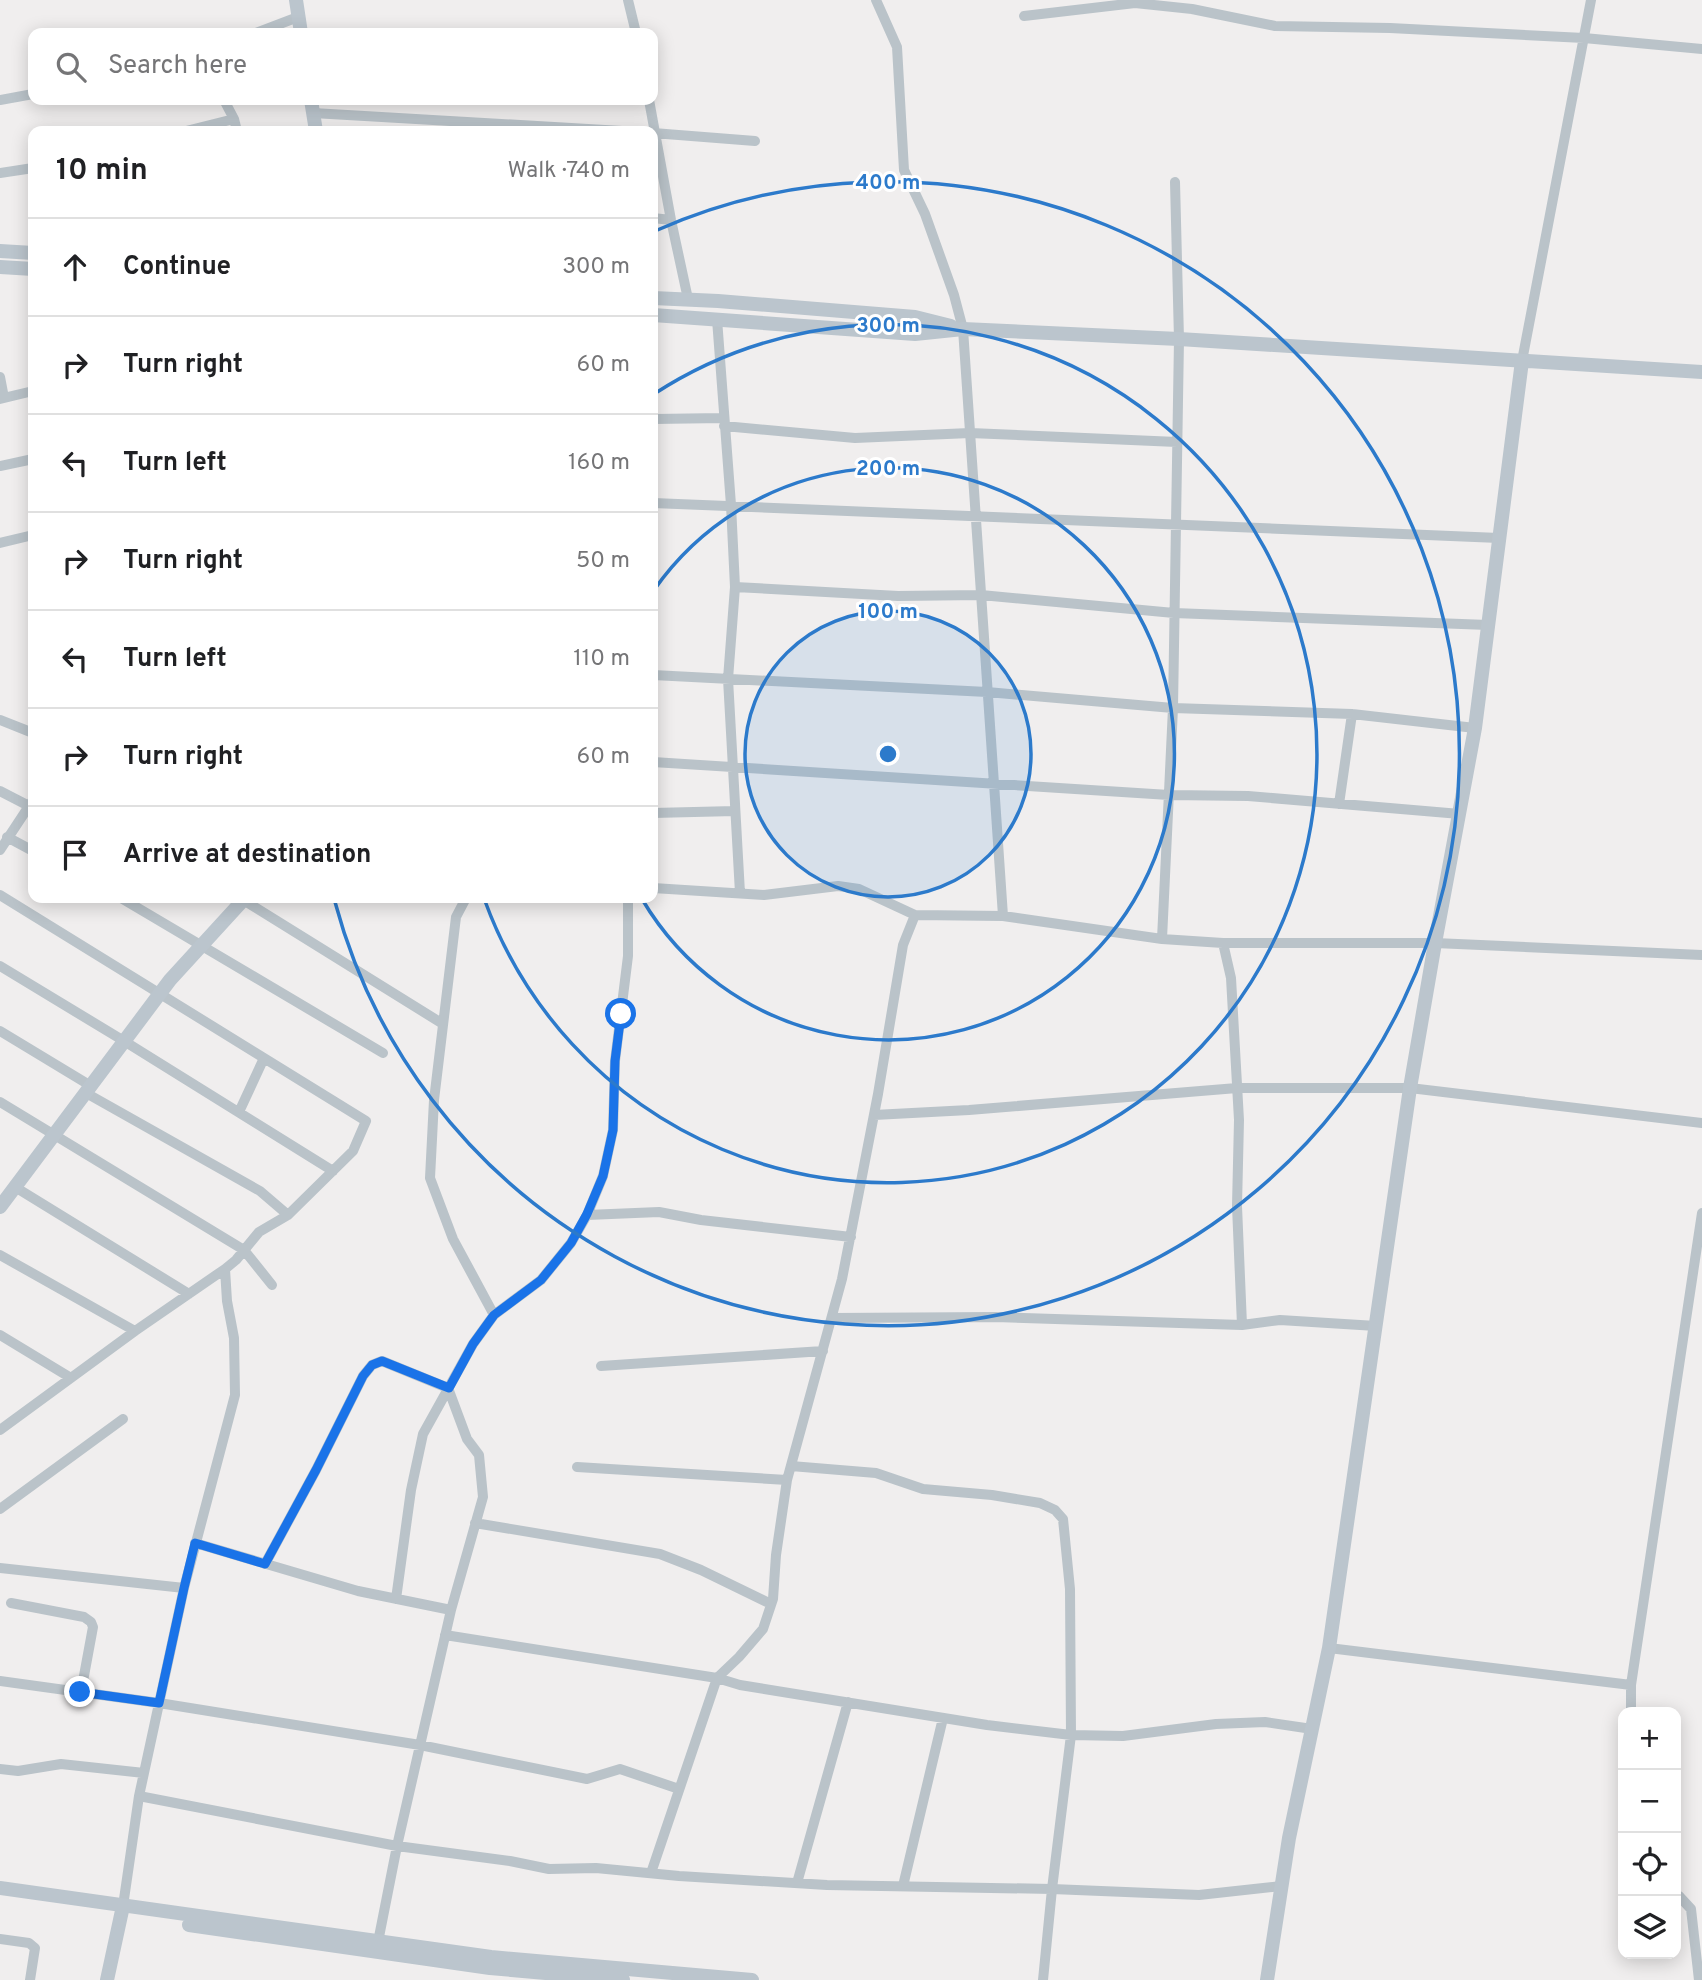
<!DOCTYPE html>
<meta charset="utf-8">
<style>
body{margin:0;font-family:Overpass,sans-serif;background:#f6f6f6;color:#202124}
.controls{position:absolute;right:21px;bottom:21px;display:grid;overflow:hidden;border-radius:14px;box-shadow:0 4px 18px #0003}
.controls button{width:63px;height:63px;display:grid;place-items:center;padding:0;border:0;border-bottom:2px solid #e0e0e0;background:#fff;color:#202124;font:35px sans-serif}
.stop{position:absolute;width:21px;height:21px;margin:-16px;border:5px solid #1a73e8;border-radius:50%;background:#fff}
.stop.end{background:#1a73e8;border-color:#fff;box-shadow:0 2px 7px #0008}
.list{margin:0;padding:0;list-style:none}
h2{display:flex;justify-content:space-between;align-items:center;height:91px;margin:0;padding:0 28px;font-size:30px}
h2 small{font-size:23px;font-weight:400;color:#757577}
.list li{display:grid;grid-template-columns:46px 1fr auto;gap:21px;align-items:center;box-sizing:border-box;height:98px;padding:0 28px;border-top:2px solid #e0e0e0}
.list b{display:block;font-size:26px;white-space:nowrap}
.list em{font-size:23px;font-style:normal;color:#757577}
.icon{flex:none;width:38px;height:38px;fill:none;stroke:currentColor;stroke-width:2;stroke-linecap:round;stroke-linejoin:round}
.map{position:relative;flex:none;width:1702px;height:1980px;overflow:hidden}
.search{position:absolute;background:#fff;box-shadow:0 4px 18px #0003;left:28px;top:28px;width:630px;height:77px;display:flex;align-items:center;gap:18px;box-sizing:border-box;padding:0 24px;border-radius:14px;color:#757577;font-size:26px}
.panel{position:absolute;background:#fff;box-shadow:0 4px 18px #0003;left:28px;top:126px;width:630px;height:777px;border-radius:14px}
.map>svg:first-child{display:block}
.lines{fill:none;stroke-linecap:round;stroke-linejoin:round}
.street{stroke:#bac3c9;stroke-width:10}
.secondary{stroke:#bbc5cd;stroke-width:14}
.route{stroke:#1a73e8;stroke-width:9}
.ring{fill:none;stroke:#2c7acb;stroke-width:3.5}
.centre{fill:#2c7acb;stroke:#fff;stroke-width:3.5}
.ring-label{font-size:21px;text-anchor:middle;font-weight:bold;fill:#2c7acb;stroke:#fff;stroke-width:6;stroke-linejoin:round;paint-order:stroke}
</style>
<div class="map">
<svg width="1702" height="1980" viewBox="0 0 1702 1980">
<rect width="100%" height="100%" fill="#f0eeee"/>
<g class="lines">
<path class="street" d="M 628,0 L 636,33
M 876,0 L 897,47 L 904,170 L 925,214 L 954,295 L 963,329 L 1003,916
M 1024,16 L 1135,3 L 1192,9 L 1275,26 L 1390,28 L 1584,38 L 1702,49
M 256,33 L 298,17
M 0,100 L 33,94
M 224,100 L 234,119 L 237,131
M 649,100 L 671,220 L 688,299
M 313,113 L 622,131
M 186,131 L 234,119
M 653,133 L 755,141
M 0,173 L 33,168
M 653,218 L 671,220
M 717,319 L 731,505 L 735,587 L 728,679 L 740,893
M 1522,361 L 1591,0
M 0,377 L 4,398
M 0,399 L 33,391
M 653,419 L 724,418
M 724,426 L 855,438 L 970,433 L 1177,442
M 0,466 L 33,459
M 653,503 L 1499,538
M 0,543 L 33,535
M 735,587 L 898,596 L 981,595 L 1174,613 L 1488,625
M 653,675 L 987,692 L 1173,708 L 1352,714 L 1475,728
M 0,720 L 33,733
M 653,762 L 1169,795 L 1248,796 L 1460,814
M 0,791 L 29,806
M 1339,804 L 1352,714
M 653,813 L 735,811
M 7,837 L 33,851
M 0,850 L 33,800
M 653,888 L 764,895 L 838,886 L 859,889 L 915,915 L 1003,916 L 1162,939 L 1223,943 L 1435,943 L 1702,955
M 0,895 L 366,1121 L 353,1151 L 288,1215 L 259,1232 L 236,1260 L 225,1269 L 227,1301 L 234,1338 L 235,1395 L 184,1588 L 139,1796 L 123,1906
M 121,898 L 383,1053
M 240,898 L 443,1024
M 466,898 L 456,917 L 434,1100 L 430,1178 L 453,1239 L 494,1315
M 1162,939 L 1173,708 L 1179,339 L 1175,182
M 1223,943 L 1231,978 L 1239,1120 L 1237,1206 L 1242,1325
M 0,966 L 124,1041 L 333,1171
M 0,1031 L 91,1086
M 86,1093 L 260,1191 L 288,1215
M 0,1102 L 244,1250 L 272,1285
M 239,1112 L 264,1058
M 874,1115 L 969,1110 L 1237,1088 L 1410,1088 L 1702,1123
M 15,1187 L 189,1294
M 587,1215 L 659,1212 L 701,1220 L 851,1237
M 0,1255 L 135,1331
M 832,1318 L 996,1317 L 1242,1325 L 1280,1320 L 1376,1326
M 0,1335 L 71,1378
M 601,1366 L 823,1351
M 0,1430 L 135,1331 L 225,1269
M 791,1466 L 876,1473 L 923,1489 L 992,1495 L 1040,1503 L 1055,1510 L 1063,1519 L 1070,1589 L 1071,1735 L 1052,1889 L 1043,1980
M 577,1467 L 787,1480
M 0,1509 L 123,1419
M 475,1523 L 660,1554 L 701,1570 L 771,1604
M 195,1543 L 358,1591 L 451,1610
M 265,1564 L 316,1470 L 363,1376 L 372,1365 L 382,1361 L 448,1388 L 467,1439 L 479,1455 L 483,1497 L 451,1610 L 397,1846 L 377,1947
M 0,1568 L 184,1588
M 396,1599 L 411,1490 L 423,1434 L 473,1344 L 494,1315 L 541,1280 L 571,1243 L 587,1215 L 603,1176 L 613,1130 L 615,1061 L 628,956 L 628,898
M 11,1603 L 84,1617 L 91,1622 L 93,1627 L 81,1692
M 445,1635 L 717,1678 L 740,1685 L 987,1725 L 1071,1735 L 1123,1736 L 1216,1724 L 1265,1722 L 1312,1729
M 1329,1648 L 1631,1685
M 0,1681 L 159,1703 L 420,1745 L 587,1779 L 620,1769 L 679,1789
M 1631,1712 L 1631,1685 L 1702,1213
M 0,1769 L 18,1771 L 61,1764 L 144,1773
M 139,1796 L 397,1846 L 510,1861 L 549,1869 L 596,1868 L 679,1876 L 827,1885 L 1052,1889 L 1199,1895 L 1282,1886
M 651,1873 L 717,1678 L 739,1657 L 763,1629 L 773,1599 L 776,1555 L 787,1480 L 842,1279 L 878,1094 L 903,945 L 915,915
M 797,1883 L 848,1702
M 903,1886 L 943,1718
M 1676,1895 L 1679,1896 L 1691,1909 L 1699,1980
M 0,1939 L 29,1943 L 35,1948 L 30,1980"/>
<path class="secondary" d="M 296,0 L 301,33
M 311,100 L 316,131
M 0,251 L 33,253
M 0,267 L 33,269
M 653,298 L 718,301 L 915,317 L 951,326
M 653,315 L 915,334 L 963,329 L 1179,339 L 1702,372
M 0,1207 L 170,980 L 245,898
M 0,1888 L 491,1957 L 752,1980
M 189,1925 L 490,1968 L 623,1980
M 107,1980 L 123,1906
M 1267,1980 L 1289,1838 L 1329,1648 L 1410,1088 L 1435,943 L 1475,728 L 1522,361"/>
</g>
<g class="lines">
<path class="route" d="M 80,1692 L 159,1703 L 184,1588 L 195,1543 L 265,1564 L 316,1470 L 363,1376 L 372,1365 L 382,1361 L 449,1388 L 473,1344 L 494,1315 L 541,1280 L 571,1243 L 587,1214 L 603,1176 L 613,1130 L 615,1061 L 621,1014"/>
</g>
<circle cx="888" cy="754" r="143" fill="#2c7acb" fill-opacity=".12"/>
<g class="ring">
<circle cx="888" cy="754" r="143"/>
<path d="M654 590A286 286 0 1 1 642 899"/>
<path d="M654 394A429 429 0 1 1 485 901"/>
<path d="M655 231A572 572 0 1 1 335 902"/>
</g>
<circle cx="888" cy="754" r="10" class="centre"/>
<g class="ring-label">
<text x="888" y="189">400 m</text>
<text x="888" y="332">300 m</text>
<text x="888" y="475">200 m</text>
<text x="888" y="618">100 m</text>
</g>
</svg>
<div class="controls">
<button>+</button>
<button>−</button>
<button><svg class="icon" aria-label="locate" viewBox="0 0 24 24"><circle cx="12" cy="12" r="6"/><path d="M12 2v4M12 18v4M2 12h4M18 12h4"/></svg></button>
<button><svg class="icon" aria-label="layers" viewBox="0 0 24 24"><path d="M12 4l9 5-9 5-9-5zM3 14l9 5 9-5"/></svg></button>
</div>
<div class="stop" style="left:621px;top:1014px"></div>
<div class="stop end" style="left:80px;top:1692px"></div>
<div class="search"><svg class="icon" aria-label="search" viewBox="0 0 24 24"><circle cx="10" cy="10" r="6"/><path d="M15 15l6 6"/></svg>Search here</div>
<section class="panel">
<h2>10 min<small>Walk · 740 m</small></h2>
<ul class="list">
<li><svg class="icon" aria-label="ahead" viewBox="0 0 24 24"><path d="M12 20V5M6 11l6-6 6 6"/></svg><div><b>Continue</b></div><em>300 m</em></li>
<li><svg class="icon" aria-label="right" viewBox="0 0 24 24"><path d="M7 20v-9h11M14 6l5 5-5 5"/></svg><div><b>Turn right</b></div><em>60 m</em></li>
<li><svg class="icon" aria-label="left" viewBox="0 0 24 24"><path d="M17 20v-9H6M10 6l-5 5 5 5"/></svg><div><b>Turn left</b></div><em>160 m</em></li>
<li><svg class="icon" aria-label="right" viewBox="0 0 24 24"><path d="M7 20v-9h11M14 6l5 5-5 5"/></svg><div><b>Turn right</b></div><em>50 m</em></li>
<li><svg class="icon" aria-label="left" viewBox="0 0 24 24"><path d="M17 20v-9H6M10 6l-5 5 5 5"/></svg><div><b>Turn left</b></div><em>110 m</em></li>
<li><svg class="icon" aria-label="right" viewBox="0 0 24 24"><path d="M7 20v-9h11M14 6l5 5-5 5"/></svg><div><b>Turn right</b></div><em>60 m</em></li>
<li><svg class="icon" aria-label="arrive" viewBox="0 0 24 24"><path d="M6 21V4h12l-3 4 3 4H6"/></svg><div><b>Arrive at destination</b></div></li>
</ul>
</section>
</div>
